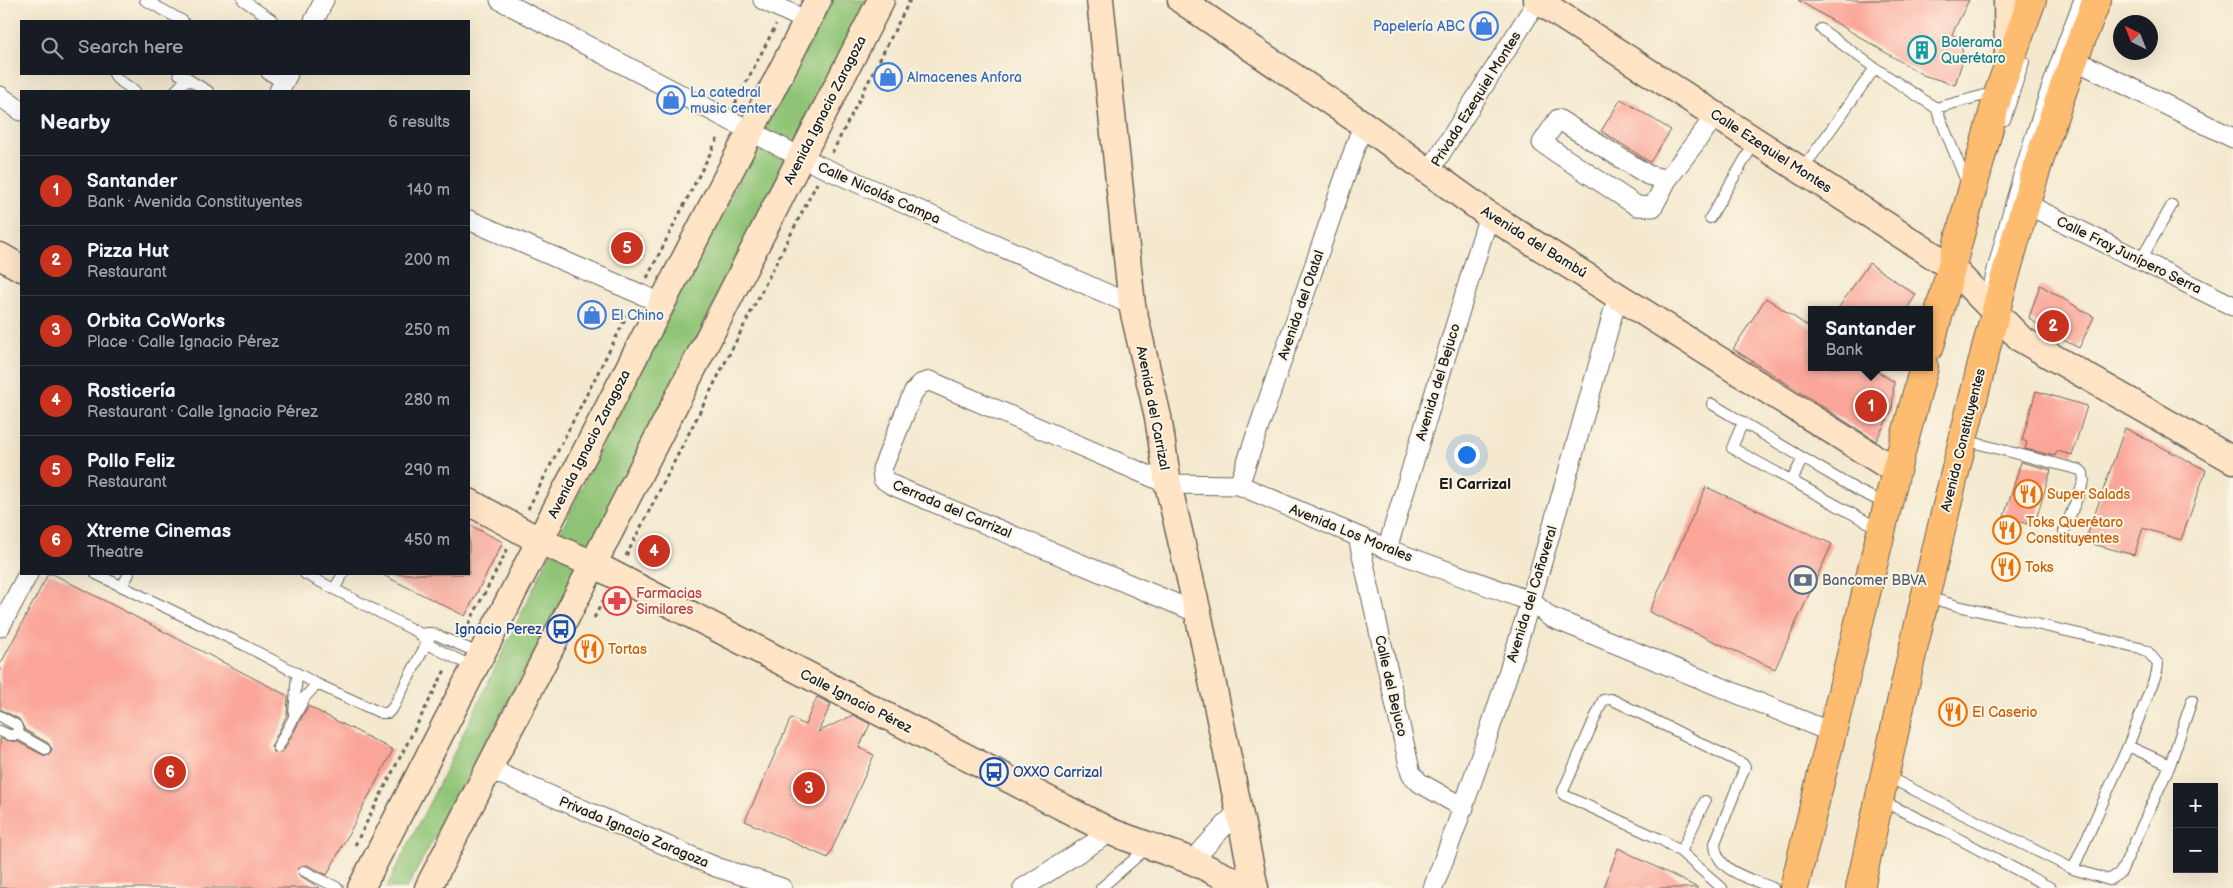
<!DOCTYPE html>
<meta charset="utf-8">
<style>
body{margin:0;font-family:"Balsamiq Sans",sans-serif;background:#242831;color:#f1f3f6}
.controls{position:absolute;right:15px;bottom:15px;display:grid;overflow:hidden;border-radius:0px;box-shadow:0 5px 20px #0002}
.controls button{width:45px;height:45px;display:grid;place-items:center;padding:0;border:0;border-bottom:1px solid #363941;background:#171b24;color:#f1f3f6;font:25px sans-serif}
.compass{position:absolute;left:2113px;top:15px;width:45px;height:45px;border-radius:50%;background:#171b24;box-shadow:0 5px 20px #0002;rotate:317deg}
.you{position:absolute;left:1466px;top:454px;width:18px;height:18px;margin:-12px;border:4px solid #fff;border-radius:50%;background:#1a73e8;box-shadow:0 0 0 8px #1a73e833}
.badge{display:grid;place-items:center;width:32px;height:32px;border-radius:50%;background:#c8321e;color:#fff;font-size:16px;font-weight:700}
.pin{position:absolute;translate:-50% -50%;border:2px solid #fff;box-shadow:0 1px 5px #0006}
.popup{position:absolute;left:1808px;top:306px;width:125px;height:65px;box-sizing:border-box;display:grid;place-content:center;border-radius:0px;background:#171b24;filter:drop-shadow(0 1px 4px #0005);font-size:16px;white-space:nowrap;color:#9ea1a6}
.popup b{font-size:19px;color:#f1f3f6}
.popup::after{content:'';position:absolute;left:50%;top:100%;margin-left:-10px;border:10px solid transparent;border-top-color:#171b24}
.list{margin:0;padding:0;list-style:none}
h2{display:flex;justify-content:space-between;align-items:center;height:65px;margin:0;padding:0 20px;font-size:21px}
h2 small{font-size:16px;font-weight:400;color:#9ea1a6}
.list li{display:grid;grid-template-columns:32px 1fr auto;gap:15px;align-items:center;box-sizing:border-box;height:70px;padding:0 20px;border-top:1px solid #363941}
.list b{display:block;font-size:19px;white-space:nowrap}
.list p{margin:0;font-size:16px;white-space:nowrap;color:#9ea1a6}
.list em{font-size:16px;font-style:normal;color:#9ea1a6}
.icon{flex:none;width:28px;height:28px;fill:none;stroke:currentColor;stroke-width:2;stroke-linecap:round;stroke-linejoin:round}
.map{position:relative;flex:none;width:2233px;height:888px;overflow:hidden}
.search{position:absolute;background:#171b24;box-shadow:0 5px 20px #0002;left:20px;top:20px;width:450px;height:55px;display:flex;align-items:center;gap:12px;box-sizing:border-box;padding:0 18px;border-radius:0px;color:#9ea1a6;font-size:19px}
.panel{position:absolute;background:#171b24;box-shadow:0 5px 20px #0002;left:20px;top:90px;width:450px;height:485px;border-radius:0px}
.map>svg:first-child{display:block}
.green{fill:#8fc476;stroke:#567049}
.building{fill:#faa598}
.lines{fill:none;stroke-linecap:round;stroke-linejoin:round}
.lane-casing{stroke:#68645b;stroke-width:12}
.street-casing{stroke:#68645b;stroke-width:21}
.secondary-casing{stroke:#68645b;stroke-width:29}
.primary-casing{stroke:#68645b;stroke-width:30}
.path{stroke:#68645b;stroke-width:3;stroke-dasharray:4 4;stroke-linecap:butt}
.lane{stroke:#fff;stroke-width:10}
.street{stroke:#fff;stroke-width:19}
.secondary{stroke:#ffe4c6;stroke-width:26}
.primary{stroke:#febc70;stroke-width:28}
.labels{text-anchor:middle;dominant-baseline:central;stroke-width:4;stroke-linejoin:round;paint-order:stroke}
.shop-label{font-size:14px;fill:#366cbe;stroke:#fcf5e5;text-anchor:start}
.culture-label{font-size:14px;fill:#0d838f;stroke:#fcf5e5;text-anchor:start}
.street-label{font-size:14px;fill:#1c1c1c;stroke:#fcf5e5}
.food-label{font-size:14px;fill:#c56008;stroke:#fcf5e5;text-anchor:start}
.service-label{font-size:14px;fill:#4e5e75;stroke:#fcf5e5;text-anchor:start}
.health-label{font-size:14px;fill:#be3a42;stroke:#fcf5e5;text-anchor:start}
.transit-label{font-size:14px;fill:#164399;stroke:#fcf5e5;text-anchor:end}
.neighbourhood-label{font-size:15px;font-weight:bold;fill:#1c1c1c;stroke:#fcf5e5}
</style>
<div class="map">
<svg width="2233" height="888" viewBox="0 0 2233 888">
<rect width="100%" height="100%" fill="#fcf5e5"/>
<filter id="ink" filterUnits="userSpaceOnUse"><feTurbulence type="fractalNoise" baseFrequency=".02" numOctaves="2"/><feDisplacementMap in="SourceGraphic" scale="10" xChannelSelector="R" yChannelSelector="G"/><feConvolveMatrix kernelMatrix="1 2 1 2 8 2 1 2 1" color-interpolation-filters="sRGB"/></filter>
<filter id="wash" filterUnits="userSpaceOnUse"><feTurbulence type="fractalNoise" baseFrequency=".0096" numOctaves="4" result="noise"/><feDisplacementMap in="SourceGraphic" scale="20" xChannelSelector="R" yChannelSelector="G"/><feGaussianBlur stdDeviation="1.12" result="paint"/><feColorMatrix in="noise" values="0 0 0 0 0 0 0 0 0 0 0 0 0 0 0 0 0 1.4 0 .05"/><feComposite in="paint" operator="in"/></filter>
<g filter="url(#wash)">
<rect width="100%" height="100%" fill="#f4e9cf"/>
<path class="green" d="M 832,0 L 869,0 L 573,581 L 407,888 L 386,888 L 439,784 L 620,409 Z"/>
<g id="blocks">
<path class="building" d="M 1798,0 L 1969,0 L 1952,34 L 1961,41 L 1963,59 L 1955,85 L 1923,75 Z
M 1621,99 L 1671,130 L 1650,162 L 1601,131 Z
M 1869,263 L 1916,295 L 1906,310 L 1837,310 Z
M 2040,285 L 2094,317 L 2079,348 L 2046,331 L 2029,318 Z
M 1766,298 L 1812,329 L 1812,367 L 1871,367 L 1894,382 L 1892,410 L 1876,441 L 1733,349 Z
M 2036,391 L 2087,406 L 2072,455 L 2057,451 L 2055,456 L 2025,449 L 2027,442 L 2022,440 Z
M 2125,428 L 2206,470 L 2181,540 L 2143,528 L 2134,555 L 2085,542 Z
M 2021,462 L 2051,470 L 2034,526 L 2004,517 Z
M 1706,487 L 1832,544 L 1775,669 L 1649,612 Z
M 469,525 L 503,542 L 465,616 L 381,574 L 469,574 Z
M 48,574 L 53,574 L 288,696 L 287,715 L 271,747 L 275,753 L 284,750 L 308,706 L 393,750 L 327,875 L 307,865 L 298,868 L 299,875 L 320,888 L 0,888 L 0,739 L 18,742 L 45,756 L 49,755 L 52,749 L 48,743 L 25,730 L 19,719 L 0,709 L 0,665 Z
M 817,697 L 831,704 L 818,732 L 853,715 L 870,724 L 859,748 L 874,755 L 828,858 L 745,821 L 791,718 L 805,725 Z
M 1618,848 L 1698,888 L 1604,888 Z"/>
</g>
</g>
<g filter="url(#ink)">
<use href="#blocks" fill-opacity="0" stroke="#68645b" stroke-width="1"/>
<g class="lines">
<defs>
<path id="lane" d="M 145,0 L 183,21
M 243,0 L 274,21
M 1821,29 L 1875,68
M 114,74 L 117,79 L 135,91
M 179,74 L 208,91
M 267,74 L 283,83
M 175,91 L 188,78
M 1936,108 L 1996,92
M 2005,120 L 2024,62
M 1802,170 L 1875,68 L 1936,108 L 1968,186
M 1710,218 L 1755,142
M 2140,261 L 2172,205
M 1987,292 C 2011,192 2042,95 2079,0
M 1712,404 L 1857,490 L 1886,504
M 1743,422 L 1732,448 L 1880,529
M 1964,440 L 2080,470 L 2083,473 L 2084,481 L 2064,531
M 1792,480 L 1803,458
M 96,574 L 246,646 L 317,684 L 381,713 L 388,713 L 394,706 L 432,633
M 305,574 L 419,633 L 427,644 L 473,667
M 122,586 L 129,574
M 334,589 L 343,574
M 425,633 L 432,633 L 481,654
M 294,714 L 297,673
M 0,716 L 16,725 L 20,735
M 0,731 L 9,735 L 20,735 L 45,749
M 2128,746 L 2170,765
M 278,747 L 305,697 L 317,684
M 1886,776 L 2073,869 L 2128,746 L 2157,672 L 2158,664 L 2148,652 L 2140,648 L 1958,606 L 1927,597
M 1880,800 L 1944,831 L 2051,888
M 1681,852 L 1705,801
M 2073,869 L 2109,880 L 2121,872 L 2170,765 L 2192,700
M 304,871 L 338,888
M 1101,888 L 1147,848
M 1722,888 L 1681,852 L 1662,840 L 1564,795 L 1563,791 L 1603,700 L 1611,699 L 1743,764 L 1745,767 L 1715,843 C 1715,872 1750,878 1773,888"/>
<path id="street" d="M 500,0 L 802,158 L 1132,305
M 763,0 L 807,21
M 314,21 L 324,0
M 2073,59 L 2233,138
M 279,91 L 288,74
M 0,96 L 21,111
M 1429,172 L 1538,0
M 1667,180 L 1648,175 L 1558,119 L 1542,143 L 1637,206 L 1653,207 L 1667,180 L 1716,115
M 2024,203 L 2233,306
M 469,220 L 661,303
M 1239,485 L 1363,124
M 1358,537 L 1411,774 L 1420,783 L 1464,808
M 1387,549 L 1489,215
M 1198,613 L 892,485 L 883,479 L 882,469 L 913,393 L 920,384 L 930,381 L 1168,484 L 1239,485 L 1387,549 L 1532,602 L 1550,617 L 1833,733
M 0,627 L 28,574
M 489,769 L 716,867 L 782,888
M 1192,861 L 1238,811
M 1023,888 L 1111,832
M 1433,888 C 1508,695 1562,494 1618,295"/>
<path id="secondary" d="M 1100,0 L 1132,305 L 1158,417 L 1168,484 L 1198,613 L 1255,888
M 1181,0 L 1363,124 L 1489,215 L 1896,471
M 1537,0 L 1951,267 L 2021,339 L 2233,460
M 2007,0 L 2008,62
M 0,256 L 21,268
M 469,502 L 540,541 L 595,565 L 1111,832 L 1192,861 L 1249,888
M 361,888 L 818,0
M 428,888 L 881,0"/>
<path id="primary" d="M 1930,346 L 1999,91 L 2032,0
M 1794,888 L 1896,471 L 1924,367
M 1860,888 C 1891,745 1923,602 1958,460 C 1996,304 2036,149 2097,0"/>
</defs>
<use href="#lane" class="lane-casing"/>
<use href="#street" class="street-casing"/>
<use href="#secondary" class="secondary-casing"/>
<use href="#primary" class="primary-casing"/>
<path class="path" d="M 735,104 L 776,25
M 832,153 L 910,0
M 647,278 L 719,136
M 528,509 L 630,310
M 626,556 L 817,183
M 594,618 L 606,595
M 465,631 L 508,548
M 355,845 L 446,668"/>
<use href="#lane" class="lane"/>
<use href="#street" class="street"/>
<use href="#secondary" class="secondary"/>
<use href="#primary" class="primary"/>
</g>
</g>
<defs>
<symbol id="shop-ring" viewBox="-11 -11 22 22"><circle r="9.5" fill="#fcf5e5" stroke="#3f7fe0" stroke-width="1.5"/><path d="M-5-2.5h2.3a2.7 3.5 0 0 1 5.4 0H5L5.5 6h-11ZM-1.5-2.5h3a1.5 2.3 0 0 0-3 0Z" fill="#3f7fe0"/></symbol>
<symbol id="building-ring" viewBox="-11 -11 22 22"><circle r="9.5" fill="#fcf5e5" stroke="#0f9aa8" stroke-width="1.5"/><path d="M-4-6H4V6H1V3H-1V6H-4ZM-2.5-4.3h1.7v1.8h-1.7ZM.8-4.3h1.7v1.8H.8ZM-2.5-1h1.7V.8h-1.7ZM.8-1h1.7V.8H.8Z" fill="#0f9aa8"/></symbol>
<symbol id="restaurant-ring" viewBox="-11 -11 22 22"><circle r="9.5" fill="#fcf5e5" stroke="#e8710a" stroke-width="1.5"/><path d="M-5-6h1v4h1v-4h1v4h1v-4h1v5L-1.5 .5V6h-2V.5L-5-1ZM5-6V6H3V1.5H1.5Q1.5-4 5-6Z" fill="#e8710a"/></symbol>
<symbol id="bank-ring" viewBox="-11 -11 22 22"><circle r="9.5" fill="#fcf5e5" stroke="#5c6f8a" stroke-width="1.5"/><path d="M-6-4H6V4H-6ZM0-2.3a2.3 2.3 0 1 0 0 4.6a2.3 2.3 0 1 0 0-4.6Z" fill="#5c6f8a"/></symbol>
<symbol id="pharmacy-ring" viewBox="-11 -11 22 22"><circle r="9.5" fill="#fcf5e5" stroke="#e0444e" stroke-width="1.5"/><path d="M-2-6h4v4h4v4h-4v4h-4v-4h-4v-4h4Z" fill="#e0444e"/></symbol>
<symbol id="bus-ring" viewBox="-11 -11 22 22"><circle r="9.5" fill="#fcf5e5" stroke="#1a4fb4" stroke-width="1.5"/><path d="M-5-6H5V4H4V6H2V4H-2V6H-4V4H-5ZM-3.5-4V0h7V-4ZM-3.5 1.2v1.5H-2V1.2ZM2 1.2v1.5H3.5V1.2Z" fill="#1a4fb4"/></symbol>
</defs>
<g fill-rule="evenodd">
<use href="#shop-ring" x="1468" y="10" width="32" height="32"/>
<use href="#building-ring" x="1906" y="34" width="32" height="32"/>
<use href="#shop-ring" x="872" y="61" width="32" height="32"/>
<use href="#shop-ring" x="655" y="84" width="32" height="32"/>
<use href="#shop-ring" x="576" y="299" width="32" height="32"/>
<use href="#restaurant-ring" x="2012" y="478" width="32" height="32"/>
<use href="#restaurant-ring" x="1991" y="514" width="32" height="32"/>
<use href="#restaurant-ring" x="1990" y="551" width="32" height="32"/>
<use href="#bank-ring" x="1787" y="564" width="32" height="32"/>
<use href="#pharmacy-ring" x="601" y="585" width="32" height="32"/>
<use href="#bus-ring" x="545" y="613" width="32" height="32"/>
<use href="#restaurant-ring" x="573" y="633" width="32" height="32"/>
<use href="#restaurant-ring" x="1937" y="696" width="32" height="32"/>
<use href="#bus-ring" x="978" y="756" width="32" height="32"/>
</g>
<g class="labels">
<g class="shop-label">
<text x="1465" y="26" text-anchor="end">Papelería ABC</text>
<text x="907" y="77">Almacenes Anfora</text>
<text x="690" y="92">La catedral<tspan x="690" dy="16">music center</tspan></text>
<text x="611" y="315">El Chino</text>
</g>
<g class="culture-label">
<text x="1941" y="42">Bolerama<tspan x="1941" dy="16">Querétaro</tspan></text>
</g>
<g class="street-label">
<text transform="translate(1476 99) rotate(-58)">Privada Ezequiel Montes</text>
<text transform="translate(825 110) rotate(-63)">Avenida Ignacio Zaragoza</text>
<text transform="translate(1771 151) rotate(33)">Calle Ezequiel Montes</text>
<text transform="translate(879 193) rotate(24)">Calle Nicolás Campa</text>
<text transform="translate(1534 242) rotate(32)">Avenida del Bambú</text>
<text transform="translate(2129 255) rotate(26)">Calle Fray Junípero Serra</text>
<text transform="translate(1301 305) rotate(-71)">Avenida del Otatal</text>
<text transform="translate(1438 382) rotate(-73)">Avenida del Bejuco</text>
<text transform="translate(1153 408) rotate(79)">Avenida del Carrizal</text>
<text transform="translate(1963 440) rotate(-76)">Avenida Constituyentes</text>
<text transform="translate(589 444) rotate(-63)">Avenida Ignacio Zaragoza</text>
<text transform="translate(952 509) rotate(23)">Cerrada del Carrizal</text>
<text transform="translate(1351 533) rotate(22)">Avenida Los Morales</text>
<text transform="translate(1532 594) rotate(-73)">Avenida del Cañaveral</text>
<text transform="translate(1391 686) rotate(77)">Calle del Bejuco</text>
<text transform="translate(856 701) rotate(27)">Calle Ignacio Pérez</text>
<text transform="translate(634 832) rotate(23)">Privada Ignacio Zaragoza</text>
</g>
<g class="food-label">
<text x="2047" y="494">Super Salads</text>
<text x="2026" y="522">Toks Querétaro<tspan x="2026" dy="16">Constituyentes</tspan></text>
<text x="2025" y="567">Toks</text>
<text x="608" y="649">Tortas</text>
<text x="1972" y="712">El Caserio</text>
</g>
<g class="service-label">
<text x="1822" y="580">Bancomer BBVA</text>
</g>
<g class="health-label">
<text x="636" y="593">Farmacias<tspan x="636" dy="16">Similares</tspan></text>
</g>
<g class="transit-label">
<text x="542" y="629">Ignacio Perez</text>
<text x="1013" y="772" text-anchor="start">OXXO Carrizal</text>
</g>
<g class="neighbourhood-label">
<text x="1475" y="484">El Carrizal</text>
</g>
</g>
</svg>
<div class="controls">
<button>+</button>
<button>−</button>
</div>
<svg class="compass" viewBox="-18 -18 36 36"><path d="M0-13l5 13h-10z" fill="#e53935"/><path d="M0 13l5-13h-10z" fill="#9ea1a6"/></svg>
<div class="you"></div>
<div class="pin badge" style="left:1871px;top:406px">1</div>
<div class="popup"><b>Santander</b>Bank</div>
<div class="pin badge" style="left:2053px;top:326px">2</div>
<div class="pin badge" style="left:809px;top:788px">3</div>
<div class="pin badge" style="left:654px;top:551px">4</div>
<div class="pin badge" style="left:627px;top:248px">5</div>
<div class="pin badge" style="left:170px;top:772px">6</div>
<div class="search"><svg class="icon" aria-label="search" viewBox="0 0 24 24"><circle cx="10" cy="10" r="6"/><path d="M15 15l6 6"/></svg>Search here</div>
<section class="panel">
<h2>Nearby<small>6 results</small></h2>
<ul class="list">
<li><span class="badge">1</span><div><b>Santander</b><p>Bank · Avenida Constituyentes</p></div><em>140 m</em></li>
<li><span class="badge">2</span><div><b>Pizza Hut</b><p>Restaurant</p></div><em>200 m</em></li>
<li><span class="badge">3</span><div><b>Orbita CoWorks</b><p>Place · Calle Ignacio Pérez</p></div><em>250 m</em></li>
<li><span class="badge">4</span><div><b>Rosticería</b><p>Restaurant · Calle Ignacio Pérez</p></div><em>280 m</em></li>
<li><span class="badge">5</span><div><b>Pollo Feliz</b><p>Restaurant</p></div><em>290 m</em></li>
<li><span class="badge">6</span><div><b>Xtreme Cinemas</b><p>Theatre</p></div><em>450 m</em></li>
</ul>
</section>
</div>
